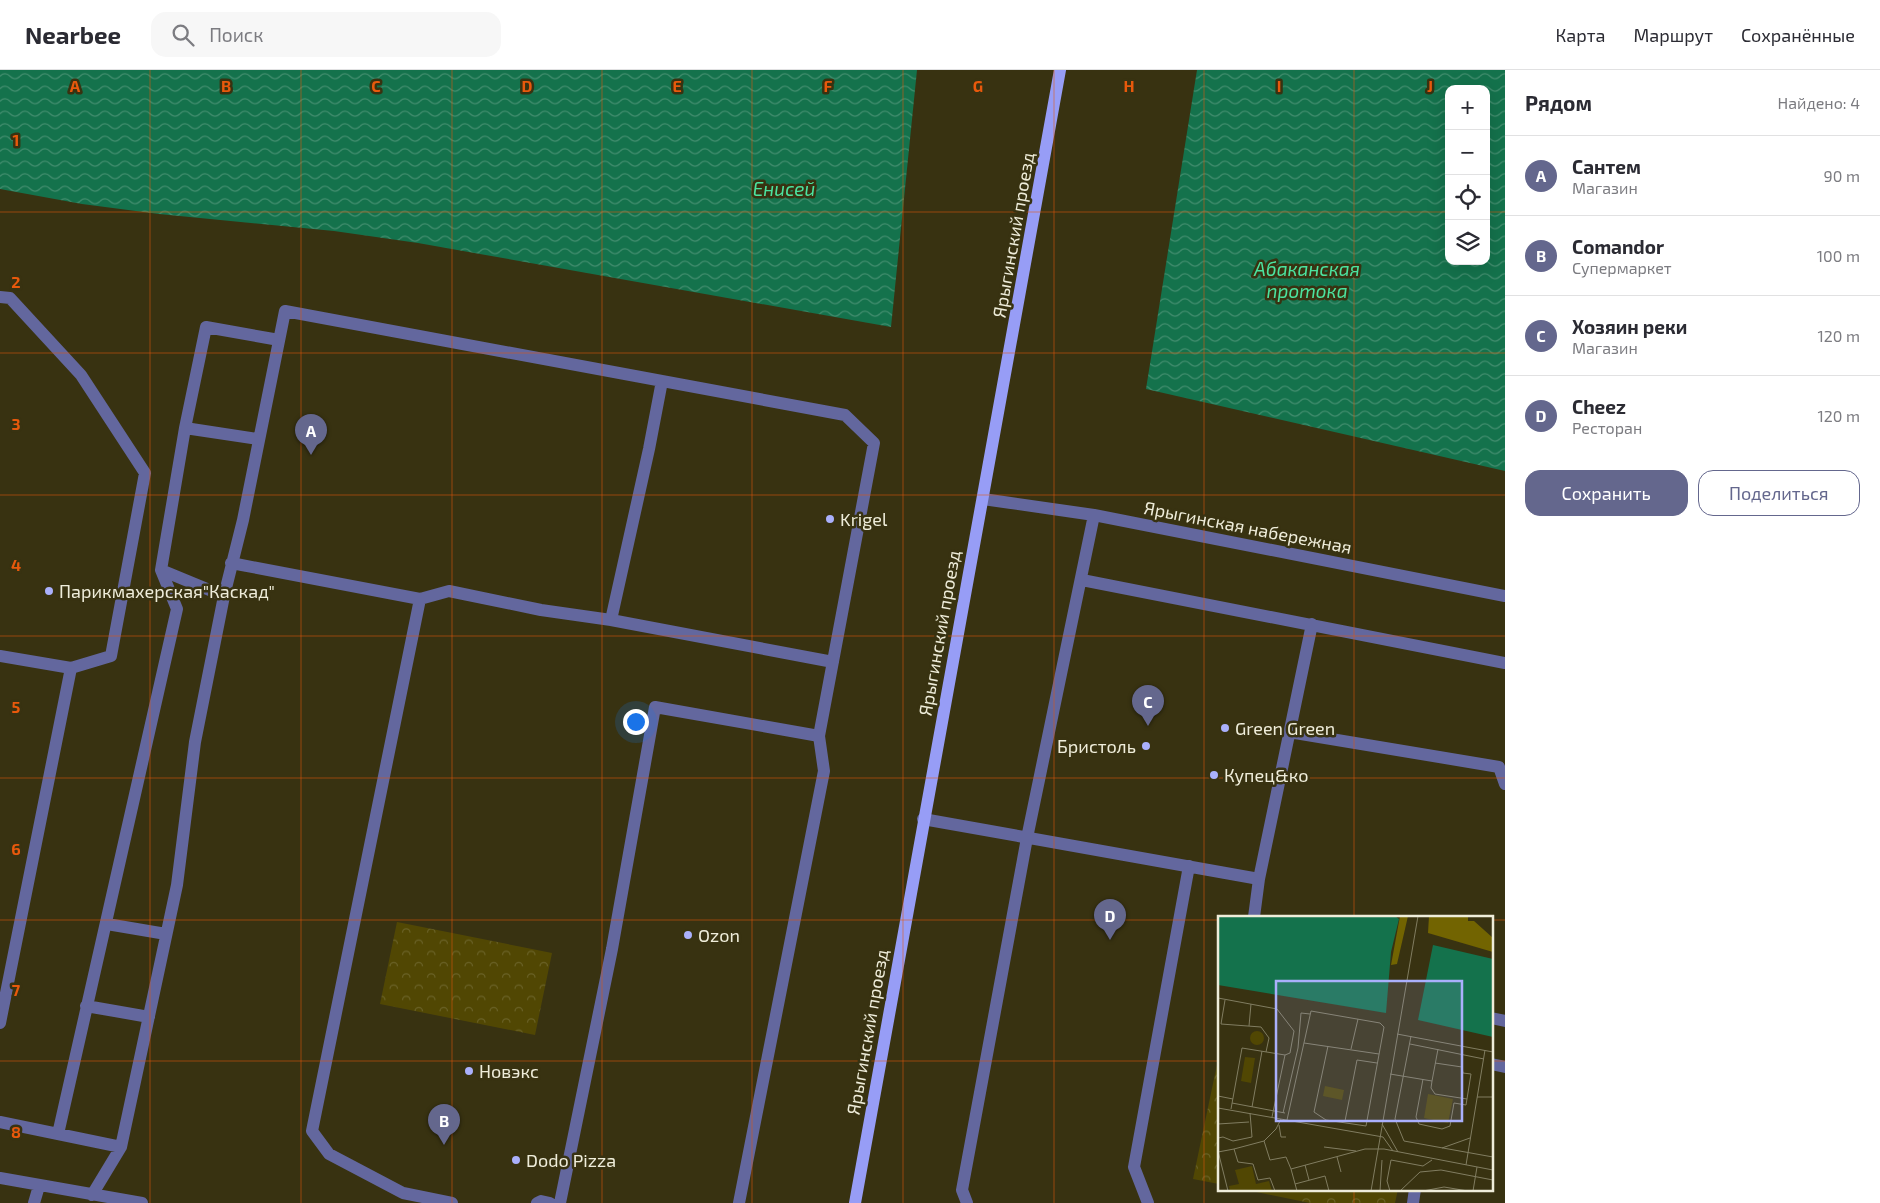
<!DOCTYPE html>
<html lang="ru">
<meta charset="utf-8">
<style>
body{margin:0;font-family:"Exo 2",sans-serif;background:#f7f7f7;color:#2b2b33}
.controls{position:absolute;right:15px;top:15px;display:grid;overflow:hidden;border-radius:10px;box-shadow:0 5px 20px #0002}
.controls button{width:45px;height:45px;display:grid;place-items:center;padding:0;border:0;border-bottom:1px solid #e1e1e2;background:#fff;color:#2b2b33;font:25px sans-serif}
.you{position:absolute;left:635px;top:651px;width:18px;height:18px;margin:-12px;border:4px solid #fff;border-radius:50%;background:#1a73e8;box-shadow:0 0 0 8px #1a73e833}
.badge{display:grid;place-items:center;width:32px;height:32px;border-radius:50%;background:#64678d;color:#fff;font-size:16px;font-weight:700}
.pin{position:absolute;translate:-50% -41px;filter:drop-shadow(0 1px 2px #0008)}
.pin::after{content:'';position:absolute;top:26px;width:18px;height:15px;background:inherit;clip-path:polygon(0 0,100% 0,50% 100%)}
.list{margin:0;padding:0;list-style:none}
h2{display:flex;justify-content:space-between;align-items:center;height:65px;margin:0;padding:0 20px;font-size:21px}
h2 small{font-size:16px;font-weight:400;color:#7c7c81}
.list li{display:grid;grid-template-columns:32px 1fr auto;gap:15px;align-items:center;box-sizing:border-box;height:80px;padding:0 20px;border-top:1px solid #e1e1e2}
.list b{display:block;font-size:19px;white-space:nowrap}
.list p{margin:0;font-size:16px;white-space:nowrap;color:#7c7c81}
.list em{font-size:16px;font-style:normal;color:#7c7c81}
.actions{display:flex;gap:10px;padding:15px 20px}
.actions a{flex:1;padding:11px 0;border:1px solid #64678d;border-radius:15px;text-align:center;font-size:18px;color:#64678d}
.actions .main{background:#64678d;color:#fff}
.icon{flex:none;width:28px;height:28px;fill:none;stroke:currentColor;stroke-width:2;stroke-linecap:round;stroke-linejoin:round}
.map{position:relative;flex:none;width:1505px;height:1133px;overflow:hidden}
header{display:flex;align-items:center;gap:30px;box-sizing:border-box;height:70px;padding:0 25px;background:#fff;border-bottom:1px solid #e1e1e2}
header strong{font-size:24px}
nav{display:flex;gap:28px;margin-inline-start:auto;font-size:18px}
.search{width:350px;height:45px;background:#f7f7f7;display:flex;align-items:center;gap:12px;box-sizing:border-box;padding:0 18px;border-radius:15px;color:#7c7c81;font-size:19px}
main{display:flex}
aside{flex:1;background:#fff}
.map>svg:first-child{display:block}
.park{fill:url(#park-crowns)}
.water{fill:url(#water-waves);fill-rule:evenodd}
.lines{fill:none;stroke-linecap:round;stroke-linejoin:round}
.minor{stroke:#63679e;stroke-width:12}
.major{stroke:#979df6;stroke-width:12}
.grid{fill:none;stroke:#e8590c;stroke-width:1;stroke-opacity:0.55}
.poi-dot{fill:#aab0fc;stroke:#383211;stroke-width:2}
.labels{text-anchor:middle;dominant-baseline:central;stroke-width:5;stroke-linejoin:round;paint-order:stroke}
.street-label{font-size:18px;fill:#efedda;stroke:#383211}
.poi-label{font-size:18px;fill:#efedda;stroke:#383211;text-anchor:start}
.water-label{font-size:19px;font-style:italic;fill:#4be39f;stroke:#383211}
.inset-road{fill:none;stroke:#817d61;stroke-width:1}
.view{fill:#aab0fc;fill-opacity:0.15;stroke:#aab0fc;stroke-width:2.5}
.inset-edge{fill:none;stroke:#efedda;stroke-width:2.5}
.grid-label{font-size:16px;text-anchor:middle;font-weight:bold;fill:#e8590c;stroke:#383211;stroke-width:5;stroke-linejoin:round;paint-order:stroke}
</style>
<header>
<strong>Nearbee</strong>
<div class="search"><svg class="icon" aria-label="search" viewBox="0 0 24 24"><circle cx="10" cy="10" r="6"/><path d="M15 15l6 6"/></svg>Поиск</div>
<nav><a>Карта</a><a>Маршрут</a><a>Сохранённые</a></nav>
</header>
<main>
<div class="map">
<svg width="1505" height="1133" viewBox="0 0 1505 1133">
<defs>
<pattern id="park-crowns" width="20" height="18" patternUnits="userSpaceOnUse" patternTransform="scale(1.25)"><rect width="20" height="18" fill="#514703"/><path d="M2 6a3 3 0 1 1 6 0M12 15a3 3 0 1 1 6 0" fill="none" stroke="#6a6227"/></pattern>
<pattern id="water-waves" width="16" height="10" patternUnits="userSpaceOnUse" patternTransform="scale(1.25)"><rect width="16" height="10" fill="#14724c"/><path d="M0 5q4-4 8 0t8 0" fill="none" stroke="#428d6e"/></pattern>
</defs>
<rect width="100%" height="100%" fill="#383211"/>
<path class="park" d="M 397,852 L 552,883 L 535,965 L 380,934 Z
M 1219,985 L 1219,1114 L 1193,1109 Z
M 1242,1119 L 1398,1119 L 1395,1133 L 1310,1133 Z"/>
<path class="water" d="M 0,0 L 917,0 L 891,257 L 418,173 L 334,161 L 159,144 L 82,134 L 0,119 Z
M 1197,0 L 1505,0 L 1505,401 L 1146,319 ZM 1449,19 L 1486,19 L 1486,191 L 1449,191 Z"/>
<g class="lines">
<path class="minor" d="M 0,227 L 10,228 L 81,305 L 145,403 L 111,586 L 71,598 L 0,953
M 185,358 L 258,369
M 983,429 L 1094,445 L 1505,526
M 231,493 L 420,529 L 449,521 L 541,540 L 611,550 L 833,592
M 161,500 L 224,526 L 226,518
M 1082,510 L 1505,593
M 420,529 L 312,1061 L 329,1084 L 403,1123 L 452,1133
M 611,550 L 649,379 L 662,311
M 0,586 L 71,598
M 1289,662 L 1499,697 L 1505,714
M 923,749 L 1259,809 L 1312,554
M 1254,847 L 1259,809
M 107,854 L 166,864
M 86,936 L 149,947
M 1491,948 L 1505,951
M 1491,994 L 1505,997
M 0,1052 L 121,1077
M 58,1064 L 177,539 L 161,500 L 185,358 L 206,257 L 279,270
M 0,1108 L 142,1133
M 92,1125 L 121,1077 L 177,815 L 195,672 L 224,526 L 243,450 L 285,241 L 845,345 L 874,373 L 819,666 L 824,701 L 739,1133
M 34,1133 L 39,1116
M 537,1133 L 541,1131 L 550,1133
M 560,1133 L 612,879 L 655,637 L 819,666
M 967,1133 L 962,1120 L 1027,768 L 1094,445
M 1148,1133 L 1134,1097 L 1189,796
M 1413,1133 L 1415,1119"/>
<path class="major" d="M 855,1133 C 922,755 993,378 1060,0"/>
</g>
<path class="grid" d="M 150,0 L 150,1133M 301,0 L 301,1133M 452,0 L 452,1133M 602,0 L 602,1133M 752,0 L 752,1133M 903,0 L 903,1133M 1054,0 L 1054,1133M 1204,0 L 1204,1133M 1354,0 L 1354,847M 0,142 L 1449,142M 1486,142 L 1505,142M 0,283 L 1505,283M 0,425 L 1505,425M 0,566 L 1505,566M 0,708 L 1505,708M 0,850 L 1219,850M 1491,850 L 1505,850M 0,991 L 1219,991M 1491,991 L 1505,991M 1354,1119 L 1354,1133"/>
<g class="poi-dot">
<circle cx="830" cy="449" r="5"/>
<circle cx="49" cy="521" r="5"/>
<circle cx="1225" cy="658" r="5"/>
<circle cx="1146" cy="676" r="5"/>
<circle cx="1214" cy="705" r="5"/>
<circle cx="688" cy="865" r="5"/>
<circle cx="469" cy="1001" r="5"/>
<circle cx="516" cy="1090" r="5"/>
</g>
<g class="labels">
<g class="street-label">
<text transform="translate(1013 165) rotate(-80)">Ярыгинский проезд</text>
<text transform="translate(1248 457) rotate(11)">Ярыгинская набережная</text>
<text transform="translate(939 563) rotate(-80)">Ярыгинский проезд</text>
<text transform="translate(867 962) rotate(-80)">Ярыгинский проезд</text>
</g>
<g class="poi-label">
<text x="840" y="449">Krigel</text>
<text x="59" y="521">Парикмахерская"Каскад"</text>
<text x="1235" y="658">Green Green</text>
<text x="1136" y="676" text-anchor="end">Бристоль</text>
<text x="1224" y="705">Купец&amp;ко</text>
<text x="698" y="865">Ozon</text>
<text x="479" y="1001">Новэкс</text>
<text x="526" y="1090">Dodo Pizza</text>
</g>
<g class="water-label">
<text x="784" y="118">Енисей</text>
<text x="1307" y="198">Абаканская<tspan x="1307" dy="22">протока</tspan></text>
</g>
</g>
<g transform="translate(1218 846)">
<rect width="275" height="275" fill="#383211"/>
<path d="M 182,0 L 190,0 L 179,48 L 173,49 ZM 211,0 L 250,0 L 250,5 L 256,5 L 275,22 L 275,36 L 210,17 Z" fill="#726401"/>
<path d="M32 122a7 7 0 1 1 14 0a7 7 0 1 1-14 0ZM 27,141 L 37,142 L 33,167 L 23,165 ZM 107,170 L 126,174 L 124,184 L 105,180 ZM 210,178 L 235,183 L 230,207 L 206,202 ZM 34,250 L 38,268 L 51,265 L 54,275 L 12,275 L 11,270 L 21,268 L 17,254 Z" fill="#514703"/>
<path d="M 0,0 L 177,0 L 181,3 L 173,36 L 168,97 L 0,69 ZM 215,29 L 275,43 L 275,121 L 200,104 Z" fill="#14724c"/>
<path class="inset-road" d="M 0,82 L 59,93 L 76,115 L 72,137 L 67,139 L 54,201M 7,84 L 3,108 L 43,111 L 51,122 L 48,136M 31,110 L 33,88M 179,118 L 275,136M 193,120 L 177,203 L 186,225 L 275,241M 86,127 L 161,138M 192,128 L 266,143M 133,133 L 140,103M 172,158 L 214,165 L 220,133M 205,163 L 198,201 L 201,208 L 224,213 L 232,210 L 236,187 L 248,189 L 253,158 L 245,157 L 244,151 L 217,147M 214,165 L 213,172 L 217,178 L 249,183M 0,180 L 15,183M 259,181 L 275,181M 14,187 L 67,197M 34,191 L 44,135M 0,192 L 165,221 L 175,235M 13,193 L 24,132 L 67,139M 65,197 L 80,132 L 83,97 L 92,98M 69,204 L 93,95 L 162,107 L 166,111 L 148,210 L 108,204 L 96,196 L 110,130M 127,205 L 139,144 L 159,147M 0,208 L 31,206M 164,208 L 180,236M 61,209 L 63,221 L 68,221M 0,222 L 5,221 L 15,225 L 34,221 L 32,197M 46,225 L 52,244 L 68,241 L 73,253M 106,231 L 138,235M 224,232 L 252,222M 0,235 L 10,275M 0,236 L 16,233M 119,241 L 123,256M 87,249 L 91,264M 248,249 L 267,134M 77,268 L 107,260 L 111,275M 57,275 L 52,262 L 40,264 L 35,248 L 20,246 L 16,233 L 46,225 L 58,213 L 63,203M 79,275 L 73,253 L 147,233 L 166,233 L 275,254M 153,275 L 200,0M 162,275 L 164,244M 172,275 L 169,265 L 173,244 L 205,250 L 214,244M 182,275 L 202,256 L 223,254 L 275,264M 205,275 L 226,271 L 250,275M 255,275 L 259,251"/>
<path class="view" d="M 58,65 L 244,65 L 244,205 L 58,205 Z"/>
<rect width="275" height="275" class="inset-edge"/>
</g>
<g class="grid-label">
<text x="75" y="22">A</text>
<text x="226" y="22">B</text>
<text x="376" y="22">C</text>
<text x="527" y="22">D</text>
<text x="677" y="22">E</text>
<text x="828" y="22">F</text>
<text x="978" y="22">G</text>
<text x="1129" y="22">H</text>
<text x="1279" y="22">I</text>
<text x="1430" y="22">J</text>
<text x="16" y="76">1</text>
<text x="16" y="218">2</text>
<text x="16" y="360">3</text>
<text x="16" y="501">4</text>
<text x="16" y="643">5</text>
<text x="16" y="785">6</text>
<text x="16" y="926">7</text>
<text x="16" y="1068">8</text>
</g>
</svg>
<div class="controls">
<button>+</button>
<button>−</button>
<button><svg class="icon" aria-label="locate" viewBox="0 0 24 24"><circle cx="12" cy="12" r="6"/><path d="M12 2v4M12 18v4M2 12h4M18 12h4"/></svg></button>
<button><svg class="icon" aria-label="layers" viewBox="0 0 24 24"><path d="M12 4l9 5-9 5-9-5zM3 14l9 5 9-5"/></svg></button>
</div>
<div class="you"></div>
<div class="pin badge" style="left:311px;top:385px">A</div>
<div class="pin badge" style="left:444px;top:1075px">B</div>
<div class="pin badge" style="left:1148px;top:656px">C</div>
<div class="pin badge" style="left:1110px;top:870px">D</div>
</div>
<aside>
<h2>Рядом<small>Найдено: 4</small></h2>
<ul class="list">
<li><span class="badge">A</span><div><b>Сантем</b><p>Магазин</p></div><em>90 m</em></li>
<li><span class="badge">B</span><div><b>Comandor</b><p>Супермаркет</p></div><em>100 m</em></li>
<li><span class="badge">C</span><div><b>Хозяин реки</b><p>Магазин</p></div><em>120 m</em></li>
<li><span class="badge">D</span><div><b>Cheez</b><p>Ресторан</p></div><em>120 m</em></li>
</ul>
<div class="actions"><a class="main">Сохранить</a><a>Поделиться</a></div>
</aside>
</main>
